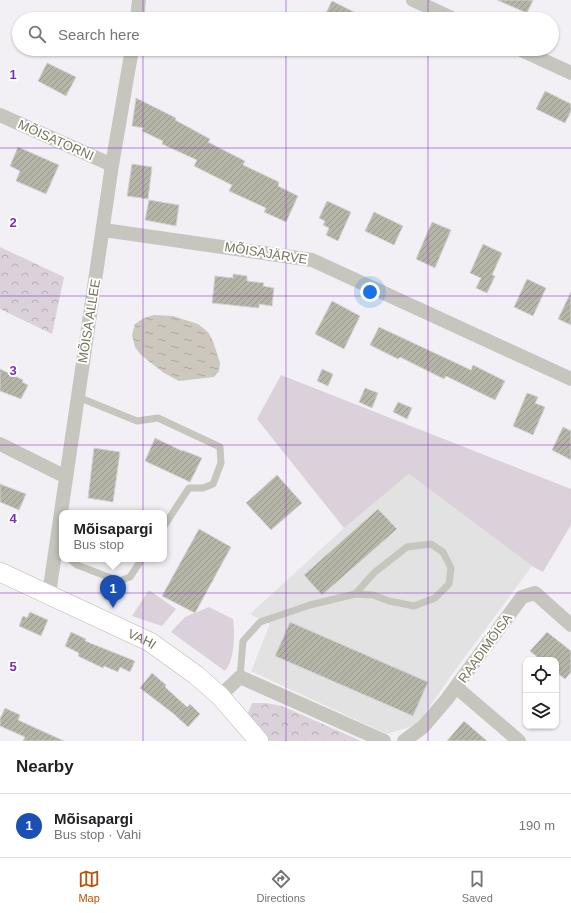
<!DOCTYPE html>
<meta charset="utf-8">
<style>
body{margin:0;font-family:Arial,sans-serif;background:#f2f2f2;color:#202124}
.controls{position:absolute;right:12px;bottom:12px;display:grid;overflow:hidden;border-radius:8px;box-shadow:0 1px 3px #0004}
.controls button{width:36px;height:36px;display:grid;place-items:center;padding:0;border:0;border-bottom:1px solid #e0e0e0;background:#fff;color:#202124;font:20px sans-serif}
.you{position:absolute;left:370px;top:292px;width:14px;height:14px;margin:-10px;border:3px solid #fff;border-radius:50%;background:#1a73e8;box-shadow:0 0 0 6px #1a73e833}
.badge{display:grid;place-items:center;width:26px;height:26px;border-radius:50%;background:#b45309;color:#fff;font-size:13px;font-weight:700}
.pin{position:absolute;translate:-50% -33px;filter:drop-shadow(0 1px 2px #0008)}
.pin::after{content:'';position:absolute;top:21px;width:14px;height:12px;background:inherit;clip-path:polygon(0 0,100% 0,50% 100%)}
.popup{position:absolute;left:59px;top:510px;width:108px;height:52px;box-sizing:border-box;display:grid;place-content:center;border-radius:8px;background:#fff;filter:drop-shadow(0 1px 3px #0005);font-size:13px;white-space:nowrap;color:#757577}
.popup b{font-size:15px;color:#202124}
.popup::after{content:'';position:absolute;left:50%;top:100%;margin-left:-8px;border:8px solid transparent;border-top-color:#fff}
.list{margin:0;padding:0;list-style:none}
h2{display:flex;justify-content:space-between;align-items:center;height:52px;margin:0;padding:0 16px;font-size:17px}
h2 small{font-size:13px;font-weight:400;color:#757577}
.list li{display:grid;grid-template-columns:26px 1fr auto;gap:12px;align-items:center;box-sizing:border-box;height:64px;padding:0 16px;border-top:1px solid #e0e0e0}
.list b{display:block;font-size:15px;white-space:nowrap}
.list p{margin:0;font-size:13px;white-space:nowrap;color:#757577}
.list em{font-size:13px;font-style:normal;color:#757577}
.icon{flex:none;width:22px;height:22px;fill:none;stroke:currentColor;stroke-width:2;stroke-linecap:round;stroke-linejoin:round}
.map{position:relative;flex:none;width:571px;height:741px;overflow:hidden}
.search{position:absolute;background:#fff;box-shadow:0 1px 3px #0004;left:12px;right:12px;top:12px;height:44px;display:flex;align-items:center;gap:10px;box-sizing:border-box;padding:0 14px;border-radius:22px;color:#757577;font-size:15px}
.sheet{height:116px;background:#fff}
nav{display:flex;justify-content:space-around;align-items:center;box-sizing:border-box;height:56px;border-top:1px solid #e0e0e0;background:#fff;font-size:11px;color:#757577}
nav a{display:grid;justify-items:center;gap:2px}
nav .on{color:#b45309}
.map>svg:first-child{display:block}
.built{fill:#e2e2e2}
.green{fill:#dbd1da}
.forest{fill:url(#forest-crowns)}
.water{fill:url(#water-ripples)}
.building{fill:url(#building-hatch);stroke:#d4d3d5}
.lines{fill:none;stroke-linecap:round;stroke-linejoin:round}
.secondary-casing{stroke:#b9b9af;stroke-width:20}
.lane{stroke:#c6c6bf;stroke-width:7}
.street{stroke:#c6c6bf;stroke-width:14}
.secondary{stroke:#fff;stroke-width:19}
.grid{fill:none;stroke:#7b2cbf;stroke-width:1;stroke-opacity:0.55}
.labels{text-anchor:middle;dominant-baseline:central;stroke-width:4;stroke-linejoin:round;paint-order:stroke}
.street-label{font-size:13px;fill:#75755c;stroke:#fff}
.grid-label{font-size:13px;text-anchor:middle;font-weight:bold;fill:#7b2cbf;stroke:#fff;stroke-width:4;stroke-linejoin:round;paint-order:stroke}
</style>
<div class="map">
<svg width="571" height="741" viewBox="0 0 571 741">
<defs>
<pattern id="forest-crowns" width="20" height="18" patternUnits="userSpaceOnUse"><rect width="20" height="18" fill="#dbd1da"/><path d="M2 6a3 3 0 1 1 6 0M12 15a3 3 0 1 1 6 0" fill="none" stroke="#b6aeb4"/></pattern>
<pattern id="water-ripples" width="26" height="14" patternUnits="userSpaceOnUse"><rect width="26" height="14" fill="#ccc8be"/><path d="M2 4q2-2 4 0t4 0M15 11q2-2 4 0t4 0" fill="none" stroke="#aaa79e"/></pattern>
<pattern id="building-hatch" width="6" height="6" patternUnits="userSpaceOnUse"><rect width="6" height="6" fill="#b5b5a8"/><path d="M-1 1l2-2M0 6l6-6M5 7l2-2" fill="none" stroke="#98988c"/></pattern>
</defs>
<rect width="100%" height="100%" fill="#f2f0f4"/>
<path class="built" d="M 409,474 L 532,566 L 448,680 L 418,724 L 387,734 L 251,671 L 270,624 L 250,614 L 344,528 Z"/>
<path class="green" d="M 281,375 L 571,489 L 571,525 L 543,572 L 532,566 L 409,474 L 344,528 L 257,419 Z
M 149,590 L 176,609 L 162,626 L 132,616 Z
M 209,607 L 233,619 C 235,633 235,659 225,671 L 171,632 L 185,617 Z"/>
<path class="forest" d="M 0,247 L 64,277 L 52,334 L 0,309 Z
M 252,703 L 266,703 L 282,706 L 361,741 L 269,741 L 253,723 L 248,713 Z"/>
<path class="water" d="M 154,315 L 173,316 L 198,324 L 208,332 L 213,341 L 220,363 L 219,371 L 214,377 L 179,381 L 164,373 L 141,355 L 135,347 L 132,335 L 135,324 L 144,318 Z"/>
<path class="building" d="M 497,0 L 533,0 L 527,13 Z
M 332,1 L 368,19 L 323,19 Z
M 47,63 L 76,77 L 66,96 L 38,81 Z
M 545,91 L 571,104 L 571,111 L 565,123 L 536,109 Z
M 136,98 L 176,118 L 175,120 L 210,139 L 208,142 L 245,161 L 243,165 L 279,182 L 278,186 L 298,196 L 286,222 L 264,212 L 266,208 L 229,191 L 232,185 L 194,166 L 197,160 L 162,144 L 163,141 L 142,131 L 144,128 L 132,126 Z
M 18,147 L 59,165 L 46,194 L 16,181 L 20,171 L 10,166 Z
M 132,164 L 152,167 L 148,199 L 127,196 Z
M 149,200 L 179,205 L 176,226 L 145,220 Z
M 327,201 L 351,212 L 338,241 L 326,235 L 329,228 L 323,225 L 325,221 L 319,218 Z
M 374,212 L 403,226 L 394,245 L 365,231 Z
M 432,222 L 451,230 L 435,268 L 416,259 Z
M 483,244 L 502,253 L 492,275 L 495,276 L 487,293 L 476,288 L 481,278 L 470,273 Z
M 233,274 L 247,276 L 247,281 L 264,283 L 263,286 L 274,288 L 272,306 L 259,304 L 259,308 L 212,303 L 215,276 L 233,278 Z
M 527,279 L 546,288 L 533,316 L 514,307 Z
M 571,292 L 571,325 L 558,319 Z
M 332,301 L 360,316 L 344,349 L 315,334 Z
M 379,327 L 471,370 L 473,365 L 505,381 L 495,400 L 446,376 L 444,379 L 400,357 L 398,359 L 370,345 Z
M 0,369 L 23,380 L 22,382 L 28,385 L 21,399 L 0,391 Z
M 322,369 L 333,374 L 328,386 L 317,381 Z
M 365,388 L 378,393 L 372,408 L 359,402 Z
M 527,393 L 538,397 L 535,403 L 545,407 L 533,435 L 513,426 Z
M 398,402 L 412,408 L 407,419 L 393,412 Z
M 563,427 L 571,431 L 571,460 L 552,450 Z
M 155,438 L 182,451 L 182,450 L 202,458 L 190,482 L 145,461 Z
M 94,448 L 120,452 L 113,502 L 88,498 Z
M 277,475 L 302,503 L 271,530 L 246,503 Z
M 0,484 L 26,494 L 19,510 L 0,502 Z
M 378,509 L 397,529 L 322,595 L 304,575 Z
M 199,529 L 231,547 L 195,613 L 162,596 Z
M 30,612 L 48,620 L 41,636 L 19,626 L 23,616 L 27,618 Z
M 290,622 L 428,682 L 413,716 L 275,656 Z
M 71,632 L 86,639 L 85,641 L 135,661 L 130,672 L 120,667 L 118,672 L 104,666 L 103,668 L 78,656 L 79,653 L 65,646 Z
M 547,632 L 571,651 L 571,672 L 565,679 L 556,672 L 556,660 L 541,660 L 530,651 Z
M 152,673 L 166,685 L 165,687 L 187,707 L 190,704 L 200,714 L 188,727 L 174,714 L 140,688 Z
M 5,708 L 20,715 L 18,720 L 64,741 L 23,741 L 25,737 L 0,726 L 0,719 Z
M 464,721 L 487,741 L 447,741 Z"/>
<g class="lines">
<defs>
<g id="secondary">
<path id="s1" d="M 0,572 L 150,642 L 196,675 L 220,696 L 259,741"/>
</g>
</defs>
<use href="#secondary" class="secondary-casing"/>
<path class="lane" d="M 78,397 L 137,421 L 158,418 L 220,447 L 221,463 L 213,484 L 203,488 L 189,488 L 164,526
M 70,559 L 77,565 L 119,581 L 130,577 L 142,559
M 240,677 L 243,641 L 260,622 L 310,605 L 355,594 L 375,572 L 407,547 L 431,544 L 443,552 L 451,568 L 449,584 L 435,598 L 414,606 L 389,601 L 373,595 L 355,594"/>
<path class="street" d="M 413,0 L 454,19
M 137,19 L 139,0
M 519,49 L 571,73
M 0,115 L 112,165
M 104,230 L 312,260 L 571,379
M 0,444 L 66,477
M 49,594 L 112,165 L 132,49
M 456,687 L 519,741
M 220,696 L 240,677 L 384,741
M 404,741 L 423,727 L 447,699 L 522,597 L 535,593 L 571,625"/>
<use href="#secondary" class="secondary"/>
</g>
<path class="grid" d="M 143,0 L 143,19M 286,0 L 286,19M 428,0 L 428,19M 143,49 L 143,741M 286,49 L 286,741M 428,49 L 428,741M 0,148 L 571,148M 0,296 L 571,296M 0,445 L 571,445M 0,593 L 571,593"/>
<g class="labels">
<g class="street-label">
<text transform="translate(56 140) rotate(24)">MÕISATORNI</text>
<text transform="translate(266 253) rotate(9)">MÕISAJÄRVE</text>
<text transform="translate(89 321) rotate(-81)">MÕISA ALLEE</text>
<text stroke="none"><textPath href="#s1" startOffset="157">VAHI</textPath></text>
<text transform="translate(485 648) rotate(-54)">RAADIMÕISA</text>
</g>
</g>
<g class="grid-label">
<text x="13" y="79">1</text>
<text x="13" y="227">2</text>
<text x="13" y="375">3</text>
<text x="13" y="523">4</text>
<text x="13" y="671">5</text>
</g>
</svg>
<div class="controls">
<button><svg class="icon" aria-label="locate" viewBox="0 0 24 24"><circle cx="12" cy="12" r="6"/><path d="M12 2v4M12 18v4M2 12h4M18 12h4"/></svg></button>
<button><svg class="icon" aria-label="layers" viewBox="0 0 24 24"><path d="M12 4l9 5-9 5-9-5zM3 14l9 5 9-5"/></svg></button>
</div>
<div class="you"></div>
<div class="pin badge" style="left:113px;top:608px;background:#1a4fb4">1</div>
<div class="popup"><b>Mõisapargi</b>Bus stop</div>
<div class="search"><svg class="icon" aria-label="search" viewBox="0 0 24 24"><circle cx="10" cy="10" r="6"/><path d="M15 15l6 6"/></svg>Search here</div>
</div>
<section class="sheet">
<h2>Nearby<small></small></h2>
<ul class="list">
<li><span class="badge" style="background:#1a4fb4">1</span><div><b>Mõisapargi</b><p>Bus stop · Vahi</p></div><em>190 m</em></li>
</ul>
</section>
<nav>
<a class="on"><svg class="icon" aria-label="map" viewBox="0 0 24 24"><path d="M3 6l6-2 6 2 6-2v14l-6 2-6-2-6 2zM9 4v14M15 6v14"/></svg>Map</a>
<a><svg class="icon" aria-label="directions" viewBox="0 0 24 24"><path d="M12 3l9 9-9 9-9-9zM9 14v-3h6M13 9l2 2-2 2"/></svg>Directions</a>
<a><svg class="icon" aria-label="saved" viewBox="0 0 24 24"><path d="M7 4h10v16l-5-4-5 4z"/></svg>Saved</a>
</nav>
